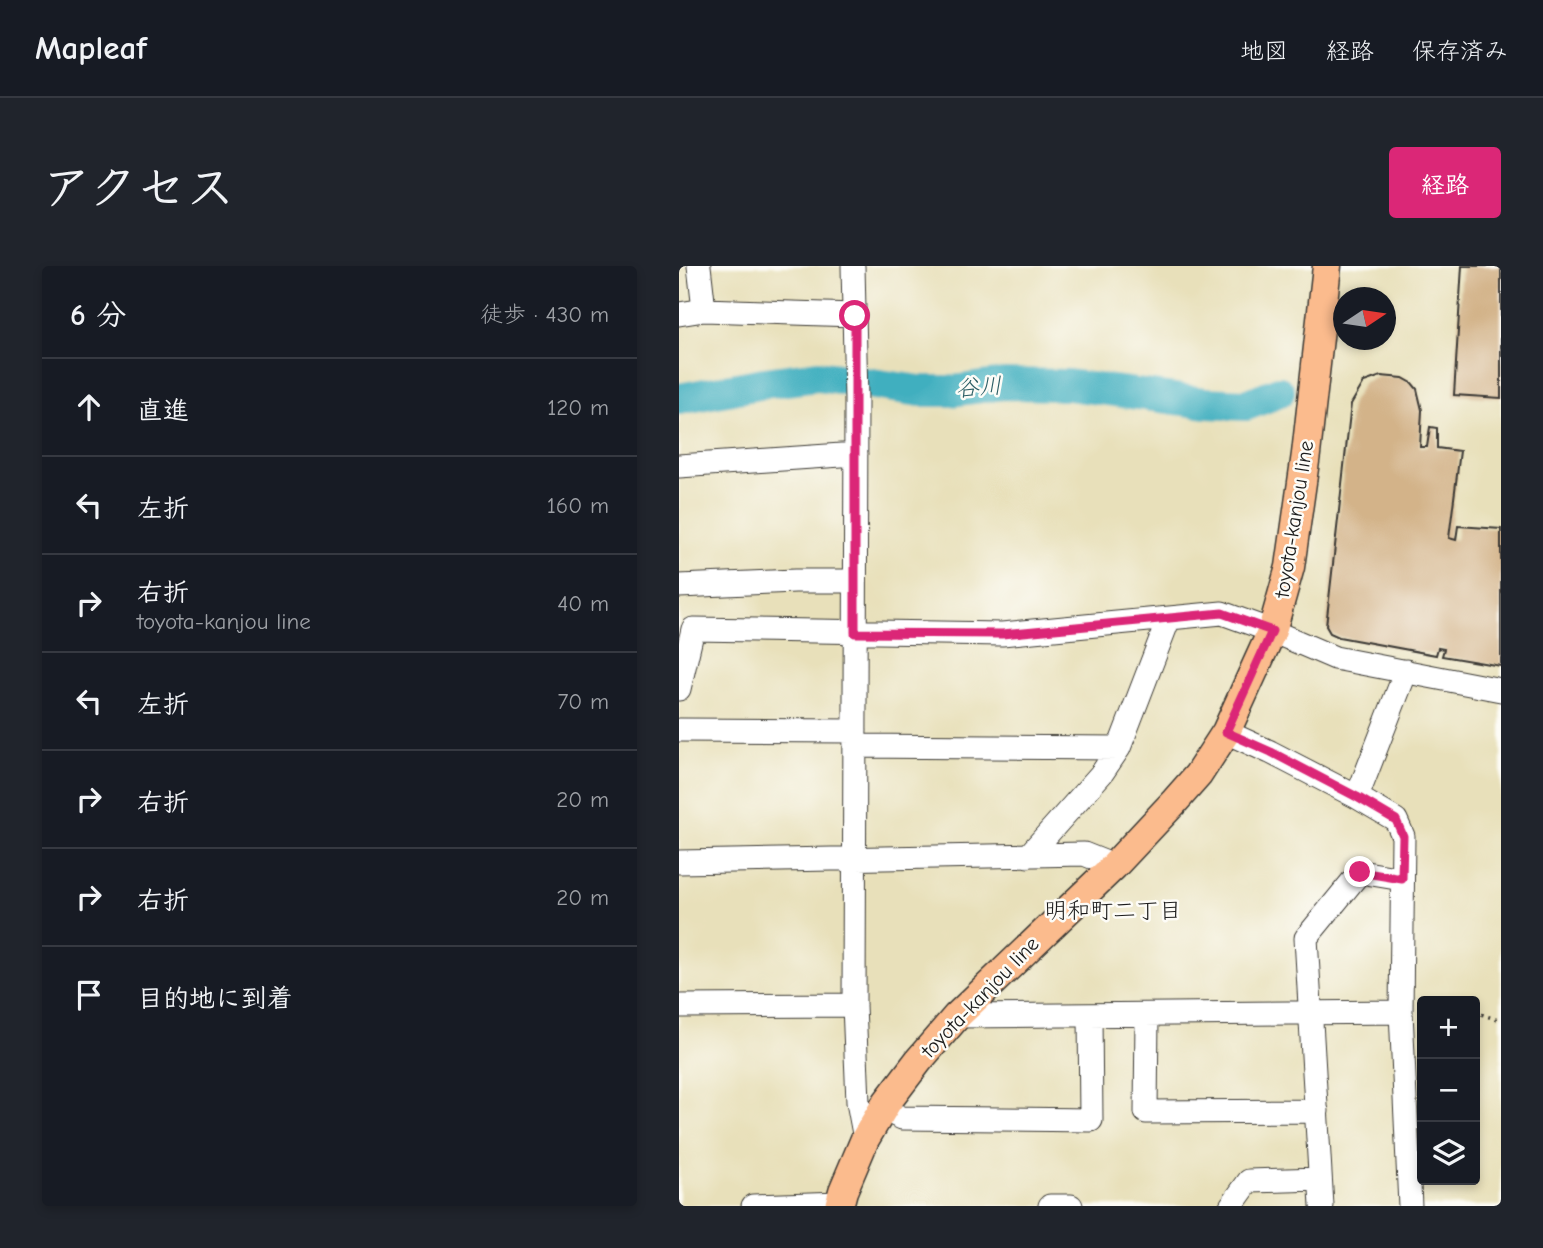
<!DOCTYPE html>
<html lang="ja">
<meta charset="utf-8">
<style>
body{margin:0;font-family:"Comic Neue","Klee One",sans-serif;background:#20242c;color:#f1f3f6}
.controls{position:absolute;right:21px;bottom:21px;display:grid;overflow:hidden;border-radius:7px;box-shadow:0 4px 10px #0003}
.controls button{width:63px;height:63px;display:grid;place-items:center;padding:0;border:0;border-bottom:2px solid #363941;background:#171b24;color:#f1f3f6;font:35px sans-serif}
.compass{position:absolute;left:654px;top:21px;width:63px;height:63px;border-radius:50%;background:#171b24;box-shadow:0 4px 10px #0003;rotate:77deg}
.stop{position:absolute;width:21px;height:21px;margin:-16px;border:5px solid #db2777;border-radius:50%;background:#fff}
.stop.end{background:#db2777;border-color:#fff;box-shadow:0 2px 7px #0008}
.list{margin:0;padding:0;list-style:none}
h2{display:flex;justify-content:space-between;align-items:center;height:91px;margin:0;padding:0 28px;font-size:30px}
h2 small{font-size:23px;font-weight:400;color:#9ea1a6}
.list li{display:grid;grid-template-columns:46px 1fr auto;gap:21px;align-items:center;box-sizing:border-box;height:98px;padding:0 28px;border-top:2px solid #363941}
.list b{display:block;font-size:26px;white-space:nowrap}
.list p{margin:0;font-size:23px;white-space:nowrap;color:#9ea1a6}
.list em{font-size:23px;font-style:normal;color:#9ea1a6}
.icon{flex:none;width:38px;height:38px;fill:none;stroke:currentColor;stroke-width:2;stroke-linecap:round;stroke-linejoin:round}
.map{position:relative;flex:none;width:822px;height:940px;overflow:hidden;border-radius:7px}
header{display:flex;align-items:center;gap:42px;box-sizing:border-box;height:98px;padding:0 35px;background:#171b24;border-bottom:2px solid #363941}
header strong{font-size:33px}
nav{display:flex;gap:38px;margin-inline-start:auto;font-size:24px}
.intro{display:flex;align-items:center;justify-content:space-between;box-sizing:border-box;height:168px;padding:0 42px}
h1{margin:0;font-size:49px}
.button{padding:18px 32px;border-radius:7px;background:#db2777;color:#fff;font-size:24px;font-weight:700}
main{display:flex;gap:42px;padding:0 42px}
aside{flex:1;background:#171b24;border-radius:7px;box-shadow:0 4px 10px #0003}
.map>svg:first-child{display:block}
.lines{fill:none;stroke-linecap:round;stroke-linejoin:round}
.river{stroke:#41afbf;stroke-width:32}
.building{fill:#d3b389}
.minor-casing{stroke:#3b3934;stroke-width:25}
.major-casing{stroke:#3b3934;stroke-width:31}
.path{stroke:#3b3934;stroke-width:3.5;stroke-dasharray:2 5;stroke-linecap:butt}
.minor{stroke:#fff;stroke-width:23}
.major{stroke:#fbbb8d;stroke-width:28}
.route{stroke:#db2777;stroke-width:9}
.labels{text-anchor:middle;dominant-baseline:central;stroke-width:5;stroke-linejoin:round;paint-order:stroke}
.street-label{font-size:21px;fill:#1c1c1c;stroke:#fdfcf7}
.water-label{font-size:23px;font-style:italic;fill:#2d5e65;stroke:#fdfcf7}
.neighbourhood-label{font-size:23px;fill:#1c1c1c;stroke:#fdfcf7}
</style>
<header>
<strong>Mapleaf</strong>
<nav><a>地図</a><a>経路</a><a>保存済み</a></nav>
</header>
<div class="intro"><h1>アクセス</h1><a class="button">経路</a></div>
<main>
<aside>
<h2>6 分<small>徒歩 · 430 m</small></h2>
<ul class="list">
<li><svg class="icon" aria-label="ahead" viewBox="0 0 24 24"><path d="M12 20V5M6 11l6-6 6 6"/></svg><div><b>直進</b></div><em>120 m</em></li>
<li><svg class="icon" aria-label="left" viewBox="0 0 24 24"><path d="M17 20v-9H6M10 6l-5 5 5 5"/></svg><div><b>左折</b></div><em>160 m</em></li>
<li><svg class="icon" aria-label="right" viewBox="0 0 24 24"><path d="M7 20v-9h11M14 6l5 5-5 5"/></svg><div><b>右折</b><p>toyota-kanjou line</p></div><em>40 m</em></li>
<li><svg class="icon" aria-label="left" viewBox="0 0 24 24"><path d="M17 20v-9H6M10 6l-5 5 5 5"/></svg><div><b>左折</b></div><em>70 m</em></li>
<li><svg class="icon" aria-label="right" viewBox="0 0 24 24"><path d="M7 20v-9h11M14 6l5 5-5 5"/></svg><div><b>右折</b></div><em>20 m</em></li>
<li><svg class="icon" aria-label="right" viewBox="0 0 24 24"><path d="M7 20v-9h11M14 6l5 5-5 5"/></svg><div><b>右折</b></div><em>20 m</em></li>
<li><svg class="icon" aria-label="arrive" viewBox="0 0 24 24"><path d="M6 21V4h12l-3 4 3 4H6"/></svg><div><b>目的地に到着</b></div></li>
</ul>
</aside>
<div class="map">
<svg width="822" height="940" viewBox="0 0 822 940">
<rect width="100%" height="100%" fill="#fdfcf7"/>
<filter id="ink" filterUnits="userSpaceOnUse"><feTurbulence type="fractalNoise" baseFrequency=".0143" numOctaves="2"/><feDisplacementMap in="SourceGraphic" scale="14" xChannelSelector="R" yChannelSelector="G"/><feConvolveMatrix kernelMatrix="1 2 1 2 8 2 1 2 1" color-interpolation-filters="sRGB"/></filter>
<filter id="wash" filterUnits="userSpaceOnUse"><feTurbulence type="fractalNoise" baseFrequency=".00686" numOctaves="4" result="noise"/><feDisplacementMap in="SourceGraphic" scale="28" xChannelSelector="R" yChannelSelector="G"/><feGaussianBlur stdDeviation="1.57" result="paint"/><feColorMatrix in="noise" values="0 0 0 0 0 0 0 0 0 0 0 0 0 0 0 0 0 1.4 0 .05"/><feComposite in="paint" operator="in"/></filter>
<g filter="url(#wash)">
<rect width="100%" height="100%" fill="#e8e0ba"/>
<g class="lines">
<path class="river" d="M 0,133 L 85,117 L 139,110 L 241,125 L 273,125 L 325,118 L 389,119 L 527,137 L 567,139 L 600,126"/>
</g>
<g id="blocks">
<path class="building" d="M 783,0 L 822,0 L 822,132 L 775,129 Z
M 702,110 L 724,112 L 733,117 L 738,123 L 743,144 L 741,181 L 748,181 L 751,161 L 758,162 L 758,182 L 781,185 L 770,272 L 777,274 L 779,260 L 822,263 L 822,400 L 763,390 L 765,383 L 759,382 L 757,389 L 660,371 L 651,367 L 647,360 L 672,138 L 685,116 Z"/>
</g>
</g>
<g filter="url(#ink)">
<use href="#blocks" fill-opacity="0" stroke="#3b3934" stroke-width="2"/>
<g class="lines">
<defs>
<path id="minor" d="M 20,0 L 25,44
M 174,0 L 177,134 L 175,739 L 179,836 L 186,873
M 0,48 L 25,44 L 176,49
M 0,200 L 177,188
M 0,320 L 116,315 L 176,315
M 0,423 L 14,363 L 323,368 L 543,347 L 593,365 L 656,392 L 822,424
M 0,464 L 176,465
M 547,466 L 591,486 L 678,531 L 717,554 L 724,570 L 722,746 L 731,940
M 176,480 L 440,482 L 423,507 L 349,590
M 440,482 L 490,352
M 678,531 L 727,405
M 0,596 L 405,588 L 435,600
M 0,740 L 175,739
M 278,750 L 722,746
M 468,750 L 467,846 L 638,845
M 204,843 L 223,852 L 412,854 L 411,749
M 74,940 L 161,937
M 371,940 L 392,940
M 552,940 L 570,915 L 641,913
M 643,940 L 627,672 L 681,606 L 723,613"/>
<path id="major" d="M 160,940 L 164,925 L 186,873 L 208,836 L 240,794 L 278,750 L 435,600 L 496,535 L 519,509 L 547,466 L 593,365 L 611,301 L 627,188 L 648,0"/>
</defs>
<use href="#minor" class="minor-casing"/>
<use href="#major" class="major-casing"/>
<path class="path" d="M 796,746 L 822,755"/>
<use href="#minor" class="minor"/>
<use href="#major" class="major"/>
</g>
</g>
<g class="lines" filter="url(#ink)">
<path class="route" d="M 176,50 L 176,367 L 323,368 L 543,347 L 593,365 L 547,466 L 592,486 L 678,531 L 717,554 L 724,570 L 723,613 L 681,606"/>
</g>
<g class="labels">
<g class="street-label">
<text transform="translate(615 253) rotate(-81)">toyota-kanjou line</text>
<text transform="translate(301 731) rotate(-46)">toyota-kanjou line</text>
</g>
<g class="water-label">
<text transform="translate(300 121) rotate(-4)">谷川</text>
</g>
<g class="neighbourhood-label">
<text x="434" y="644">明和町二丁目</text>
</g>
</g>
</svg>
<div class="controls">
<button>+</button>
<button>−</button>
<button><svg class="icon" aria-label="layers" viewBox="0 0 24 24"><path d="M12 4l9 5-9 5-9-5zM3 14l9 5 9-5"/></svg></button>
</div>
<svg class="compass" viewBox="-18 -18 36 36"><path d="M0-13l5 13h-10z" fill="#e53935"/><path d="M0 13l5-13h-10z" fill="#9ea1a6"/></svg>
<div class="stop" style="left:176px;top:50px"></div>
<div class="stop end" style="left:681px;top:606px"></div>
</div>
</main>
